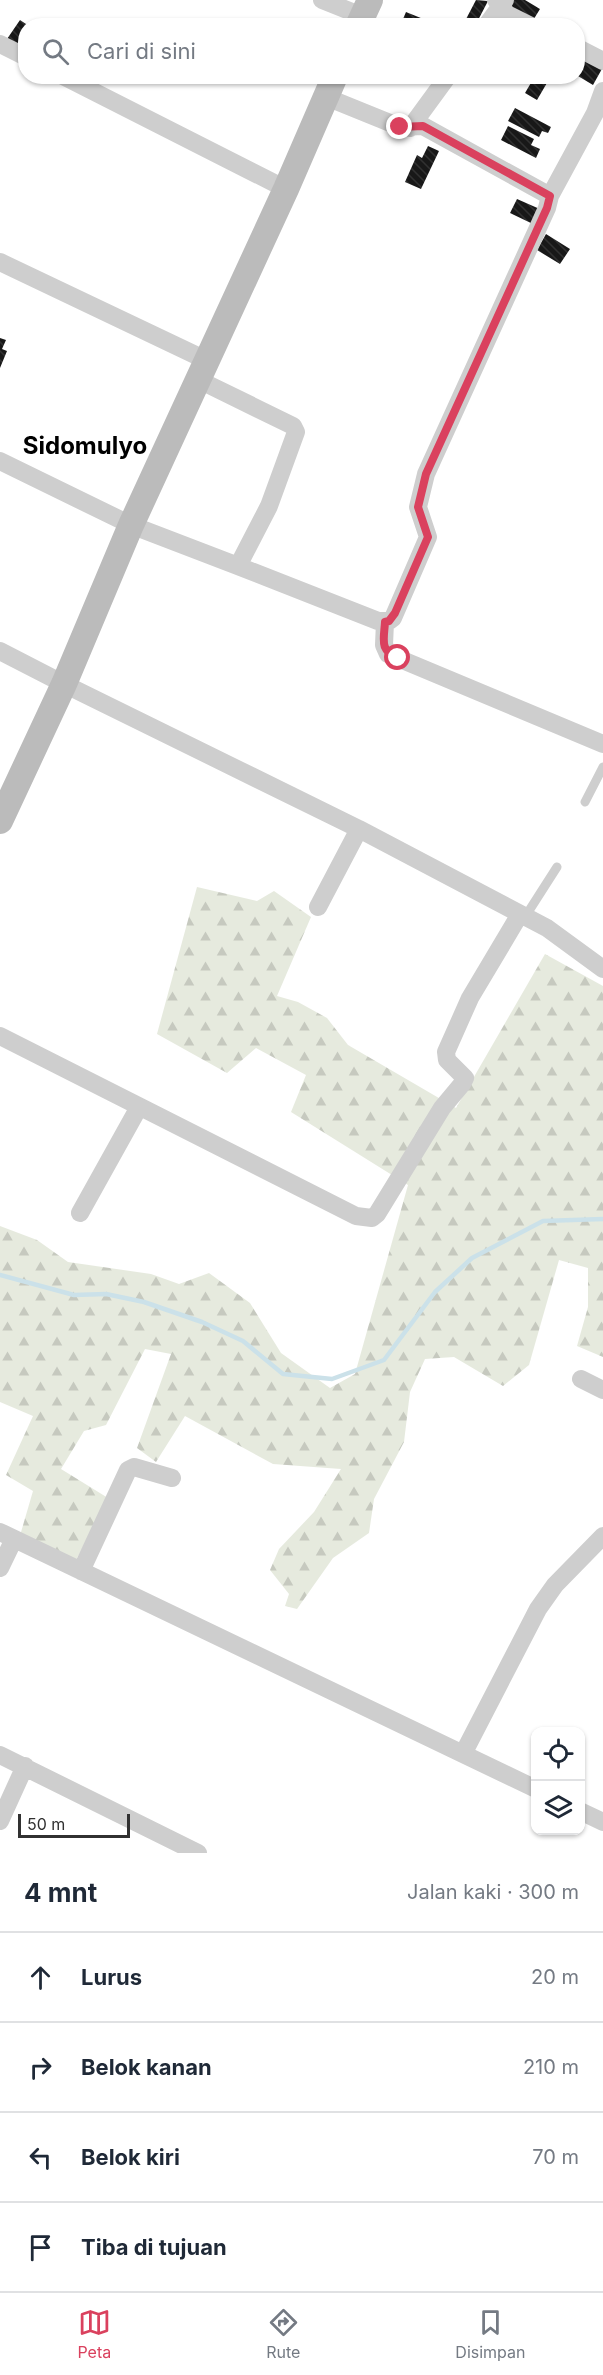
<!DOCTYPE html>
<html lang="id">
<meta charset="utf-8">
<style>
body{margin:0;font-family:Inter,sans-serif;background:#f6f6f7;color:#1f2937}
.controls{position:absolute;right:18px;bottom:18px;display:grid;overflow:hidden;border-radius:12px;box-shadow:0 2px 4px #0004}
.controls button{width:54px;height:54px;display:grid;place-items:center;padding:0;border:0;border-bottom:2px solid #e0e1e3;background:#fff;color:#1f2937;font:30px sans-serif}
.scale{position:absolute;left:18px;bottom:15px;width:112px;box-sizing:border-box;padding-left:6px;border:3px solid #313131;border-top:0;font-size:16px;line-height:21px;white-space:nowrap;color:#313131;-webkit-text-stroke:4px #fff;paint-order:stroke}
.stop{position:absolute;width:18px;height:18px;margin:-14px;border:4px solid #da415e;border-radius:50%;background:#fff}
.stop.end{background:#da415e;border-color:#fff;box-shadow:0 2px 6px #0008}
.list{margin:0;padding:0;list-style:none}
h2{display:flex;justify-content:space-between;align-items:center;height:78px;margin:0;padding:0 24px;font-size:26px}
h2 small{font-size:20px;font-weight:400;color:#747a83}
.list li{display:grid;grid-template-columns:39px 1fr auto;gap:18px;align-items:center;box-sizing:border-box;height:90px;padding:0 24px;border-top:2px solid #e0e1e3}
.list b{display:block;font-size:22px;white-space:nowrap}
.list em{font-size:20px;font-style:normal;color:#747a83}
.icon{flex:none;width:33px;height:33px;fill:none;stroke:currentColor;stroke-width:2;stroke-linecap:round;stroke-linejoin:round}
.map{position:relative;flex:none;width:603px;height:1853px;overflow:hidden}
.search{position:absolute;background:#fff;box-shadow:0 2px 4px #0004;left:18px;right:18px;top:18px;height:66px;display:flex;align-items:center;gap:15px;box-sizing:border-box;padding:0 21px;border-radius:24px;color:#747a83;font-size:22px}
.sheet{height:438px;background:#fff}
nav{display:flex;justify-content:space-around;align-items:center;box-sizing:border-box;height:84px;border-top:2px solid #e0e1e3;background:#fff;font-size:16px;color:#747a83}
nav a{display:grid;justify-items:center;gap:3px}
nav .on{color:#da415e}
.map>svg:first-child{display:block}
.forest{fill:url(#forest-firs)}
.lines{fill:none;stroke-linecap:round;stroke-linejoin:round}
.stream{stroke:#cbe1e9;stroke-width:4.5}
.building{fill:url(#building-back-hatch)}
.lane{stroke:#cecece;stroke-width:9}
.street{stroke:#cecece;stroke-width:18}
.secondary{stroke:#bbb;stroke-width:26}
.route{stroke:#da415e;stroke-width:8}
.labels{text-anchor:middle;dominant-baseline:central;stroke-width:6;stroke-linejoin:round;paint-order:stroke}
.quarter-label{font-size:24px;font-weight:bold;fill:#000;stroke:#fff}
</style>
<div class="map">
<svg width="603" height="1853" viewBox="0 0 603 1853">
<defs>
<pattern id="forest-firs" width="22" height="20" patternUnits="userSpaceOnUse" patternTransform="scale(1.5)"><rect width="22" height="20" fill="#e6eade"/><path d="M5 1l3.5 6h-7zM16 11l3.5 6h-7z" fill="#c6c9bf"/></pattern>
<pattern id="building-back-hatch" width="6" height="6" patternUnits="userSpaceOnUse" patternTransform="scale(1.5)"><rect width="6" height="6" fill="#181818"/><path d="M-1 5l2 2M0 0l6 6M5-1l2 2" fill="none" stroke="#313131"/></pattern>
</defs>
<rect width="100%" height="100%" fill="#fff"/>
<path class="forest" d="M 197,887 L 257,901 L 274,891 L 311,917 L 277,996 L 298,1002 L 327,1018 L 348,1045 L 456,1108 L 545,954 L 603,986 L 603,1357 L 577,1346 L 588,1307 L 588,1268 L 559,1260 L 529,1365 L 503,1386 L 454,1357 L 425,1359 L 410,1392 L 404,1442 L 374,1499 L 369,1533 L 333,1558 L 297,1609 L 285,1606 L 289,1594 L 270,1570 L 279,1549 L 314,1512 L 341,1469 L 273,1464 L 185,1416 L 156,1462 L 137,1448 L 171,1354 L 145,1349 L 106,1425 L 84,1431 L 61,1469 L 108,1498 L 76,1560 L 19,1539 L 33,1491 L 6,1475 L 33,1416 L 0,1402 L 0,1226 L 37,1240 L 68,1262 L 151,1274 L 179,1284 L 209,1273 L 250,1303 L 281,1353 L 330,1388 L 355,1374 L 408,1185 L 291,1112 L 306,1075 L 256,1048 L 227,1073 L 157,1034 Z"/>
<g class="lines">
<path class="stream" d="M 0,1275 L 74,1295 L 106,1294 L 144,1302 L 202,1322 L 243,1341 L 283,1374 L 332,1379 L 384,1360 L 435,1292 L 472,1258 L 543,1221 L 603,1219"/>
</g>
<path class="building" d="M 476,0 L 488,1 L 475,26 L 465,21 Z
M 511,0 L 525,0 L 540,9 L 532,22 L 507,7 Z
M 406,12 L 438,25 L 438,26 L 400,26 Z
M 20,20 L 29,26 L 26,26 L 26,35 L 18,46 L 7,39 Z
M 582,56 L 603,67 L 593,85 L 578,76 L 578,66 Z
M 535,76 L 551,76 L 537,100 L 525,93 Z
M 515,108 L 551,127 L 548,133 L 542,131 L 539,137 L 508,121 Z
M 508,126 L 534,139 L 531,145 L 540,149 L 536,158 L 501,140 Z
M 428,146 L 439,151 L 421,189 L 405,182 L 417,155 L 422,158 Z
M 517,199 L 542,210 L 535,225 L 510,213 Z
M 546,234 L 570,249 L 560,264 L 537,250 Z
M 0,338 L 6,340 L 2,349 L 7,351 L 0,368 Z"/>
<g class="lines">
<path class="lane" d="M 585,802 L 603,767
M 525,917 L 557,867"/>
<path class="street" d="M 322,0 L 362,16
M 496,0 L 507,14 L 531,26
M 486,26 L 505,0
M 0,44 L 26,57
M 578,48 L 603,61
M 63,76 L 286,189
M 326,97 L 400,127 L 423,126 L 550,196
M 410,128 L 448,76
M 0,262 L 208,361
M 0,461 L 131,525 L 238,566 L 269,506 L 296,432 L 293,426 L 199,380
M 238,566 L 378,621 L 389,621 L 393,618 L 428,537 L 418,507 L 426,474 L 547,208 L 550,196 L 595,113 L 603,91
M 385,622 L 384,645 L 388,654 L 603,744
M 0,651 L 64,684 L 359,829 L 547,928 L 603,969
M 318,907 L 359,829
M 0,1036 L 356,1216 L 372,1218 L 377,1214 L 442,1108 L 462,1084 L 465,1078 L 447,1060 L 446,1052 L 470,998 L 520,914
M 80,1213 L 139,1107
M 581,1379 L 603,1390
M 0,1532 L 536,1789
M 0,1568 L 14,1539
M 81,1571 L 128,1470 L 134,1467 L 172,1478
M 463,1754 L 538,1609 L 555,1585 L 603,1536
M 0,1755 L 198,1853
M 580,1811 L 603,1822
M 0,1821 L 25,1766"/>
<path class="secondary" d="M 358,26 L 370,0
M 0,821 L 64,684 L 131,525 L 286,189 L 335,76"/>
</g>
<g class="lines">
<path class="route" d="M 398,658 C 379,650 384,640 385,622 L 389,621 L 395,613 L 428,537 L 418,507 L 426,474 L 547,208 L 550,196 L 423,126 L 400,127"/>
</g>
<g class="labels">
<g class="quarter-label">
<text x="85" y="445">Sidomulyo</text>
</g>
</g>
</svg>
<div class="controls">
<button><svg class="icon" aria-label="locate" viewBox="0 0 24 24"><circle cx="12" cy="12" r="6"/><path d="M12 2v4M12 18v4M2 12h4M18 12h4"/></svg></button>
<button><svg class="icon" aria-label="layers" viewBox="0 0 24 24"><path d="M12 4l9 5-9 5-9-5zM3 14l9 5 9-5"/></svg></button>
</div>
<div class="scale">50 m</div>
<div class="stop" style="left:398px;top:658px"></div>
<div class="stop end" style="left:400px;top:127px"></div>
<div class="search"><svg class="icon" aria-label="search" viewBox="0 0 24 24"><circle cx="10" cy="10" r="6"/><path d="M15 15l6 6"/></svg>Cari di sini</div>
</div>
<section class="sheet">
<h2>4 mnt<small>Jalan kaki · 300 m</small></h2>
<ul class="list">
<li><svg class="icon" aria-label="ahead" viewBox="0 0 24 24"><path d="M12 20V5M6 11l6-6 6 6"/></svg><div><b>Lurus</b></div><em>20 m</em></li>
<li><svg class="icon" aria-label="right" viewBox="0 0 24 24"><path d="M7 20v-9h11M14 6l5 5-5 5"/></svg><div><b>Belok kanan</b></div><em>210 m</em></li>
<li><svg class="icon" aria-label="left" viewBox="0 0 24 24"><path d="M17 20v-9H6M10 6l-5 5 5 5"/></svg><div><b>Belok kiri</b></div><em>70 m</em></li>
<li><svg class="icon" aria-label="arrive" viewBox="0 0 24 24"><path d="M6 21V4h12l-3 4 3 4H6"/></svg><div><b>Tiba di tujuan</b></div></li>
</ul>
</section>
<nav>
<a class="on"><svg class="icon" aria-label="map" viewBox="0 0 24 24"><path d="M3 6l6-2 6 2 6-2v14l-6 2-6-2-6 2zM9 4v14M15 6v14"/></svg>Peta</a>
<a><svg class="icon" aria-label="directions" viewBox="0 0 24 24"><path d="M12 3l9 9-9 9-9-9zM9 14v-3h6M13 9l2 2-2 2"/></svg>Rute</a>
<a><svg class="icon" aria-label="saved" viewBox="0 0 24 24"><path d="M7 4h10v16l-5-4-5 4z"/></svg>Disimpan</a>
</nav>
